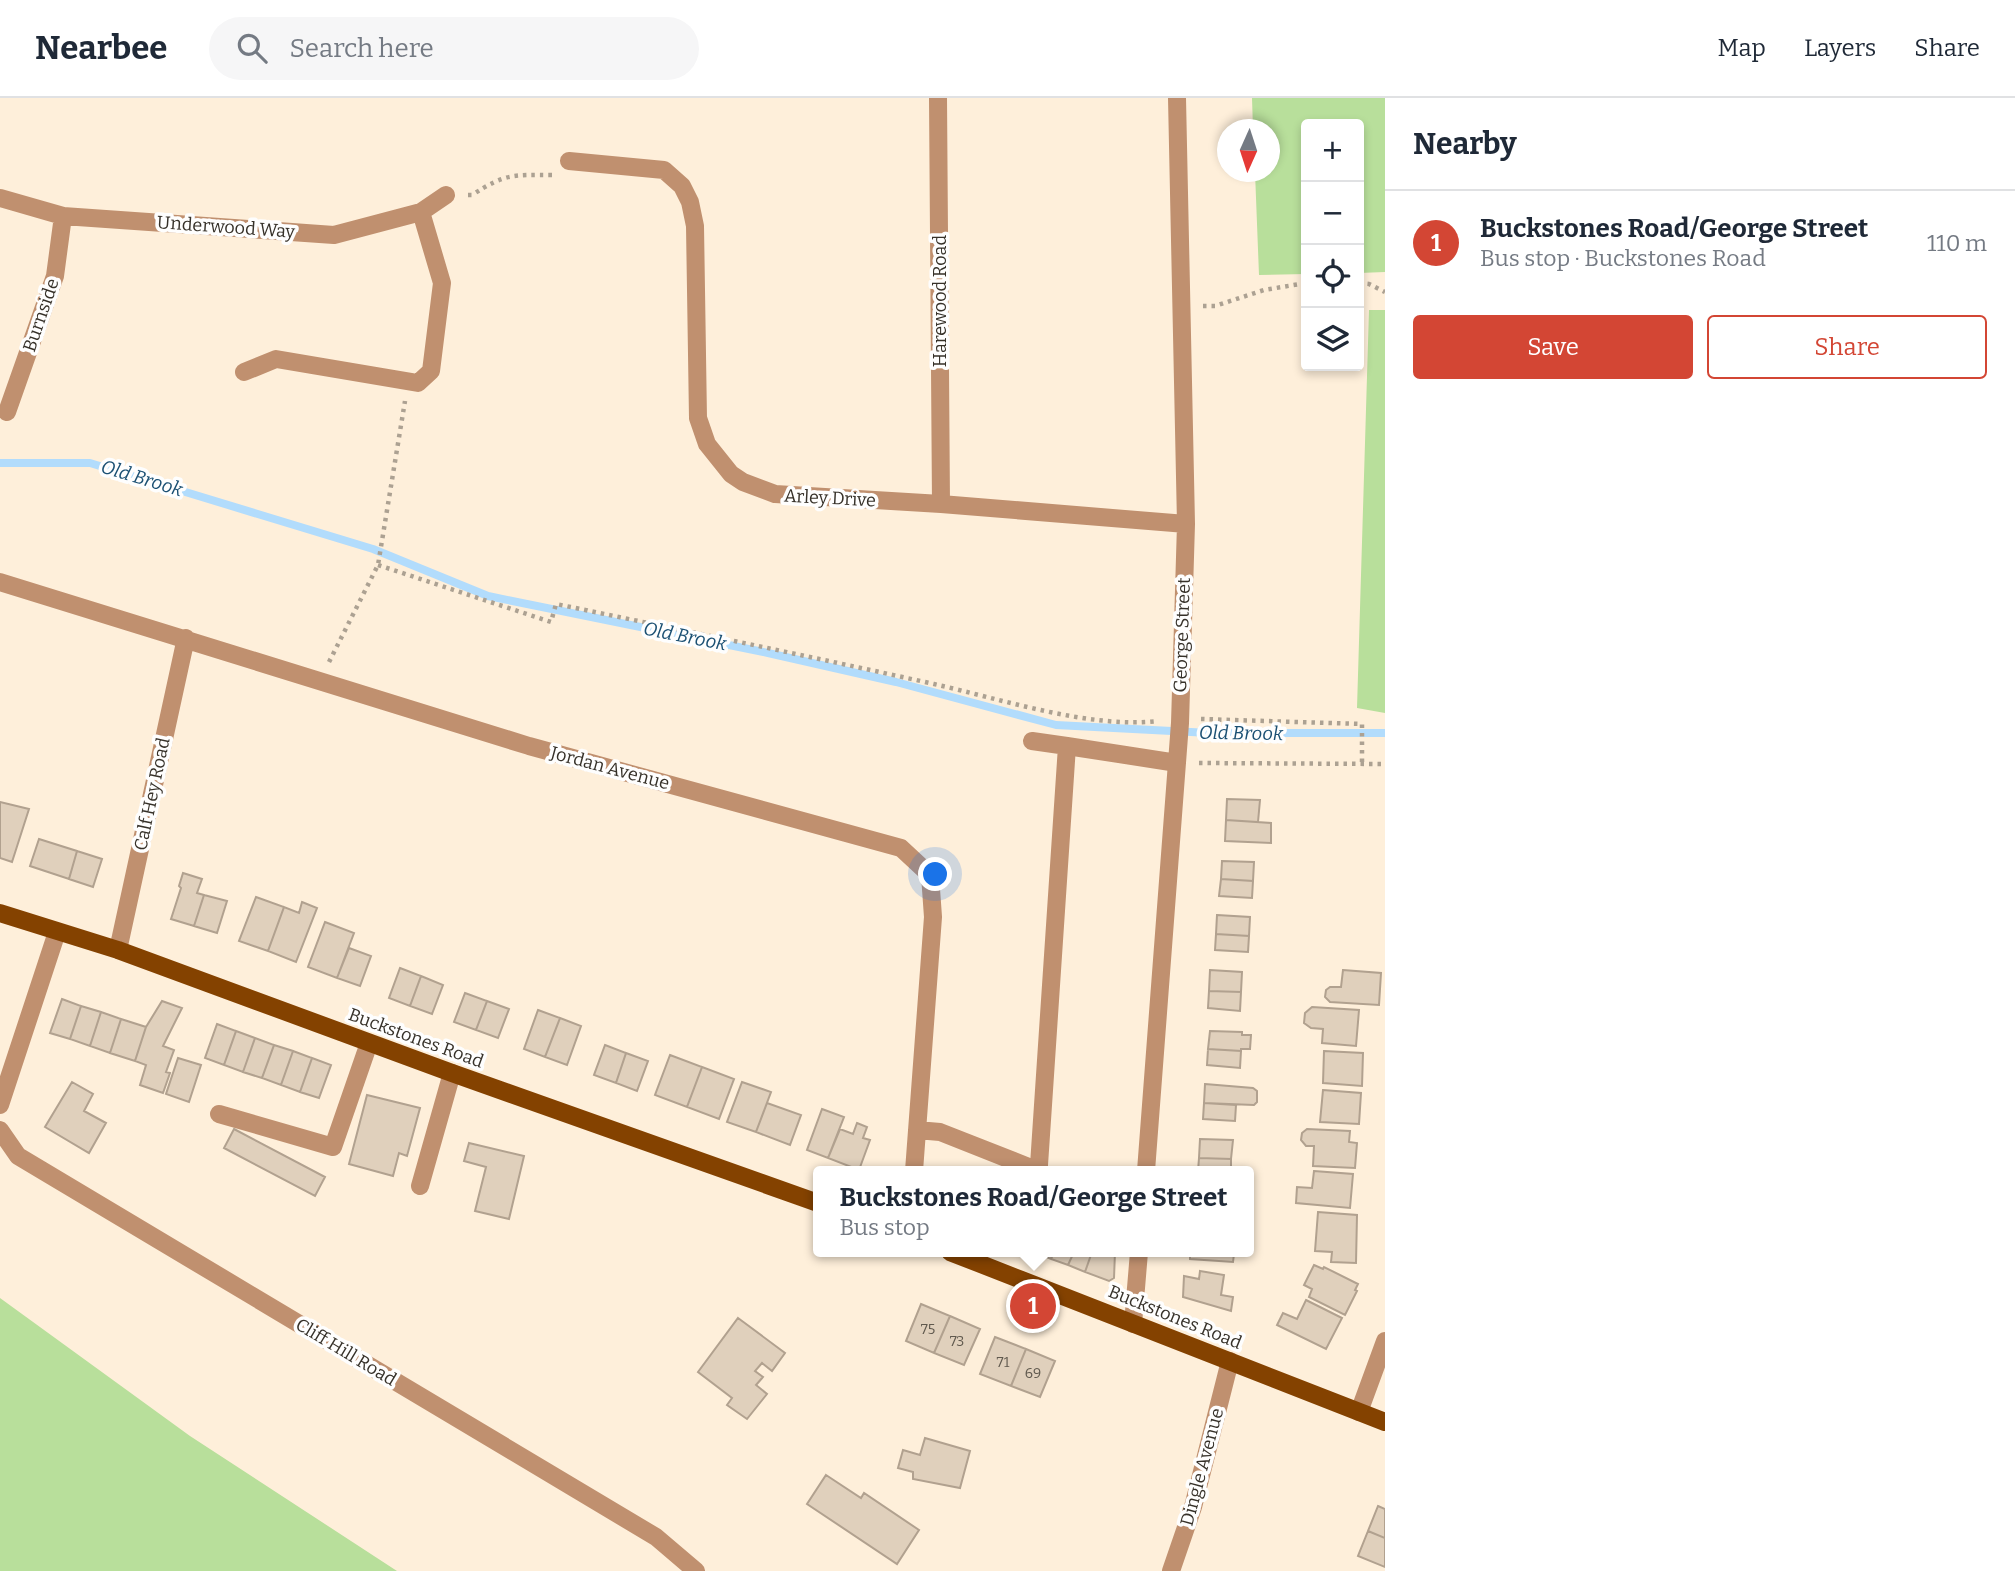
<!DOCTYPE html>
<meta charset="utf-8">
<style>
body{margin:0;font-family:Bitter,serif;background:#f6f6f7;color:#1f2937}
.controls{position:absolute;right:21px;top:21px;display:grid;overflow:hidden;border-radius:7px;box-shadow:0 4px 10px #0003}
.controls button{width:63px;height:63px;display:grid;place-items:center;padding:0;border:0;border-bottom:2px solid #e0e1e3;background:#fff;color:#1f2937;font:35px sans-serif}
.compass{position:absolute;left:1217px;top:21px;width:63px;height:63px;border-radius:50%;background:#fff;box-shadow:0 4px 10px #0003;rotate:183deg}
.you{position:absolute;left:936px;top:777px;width:24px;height:24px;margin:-18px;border:5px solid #fff;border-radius:50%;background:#1a73e8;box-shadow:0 0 0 10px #1a73e833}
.badge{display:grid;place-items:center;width:46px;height:46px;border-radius:50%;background:#d34634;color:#fff;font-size:23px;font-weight:700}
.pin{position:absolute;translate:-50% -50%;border:4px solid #fff;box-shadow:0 2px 7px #0006}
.popup{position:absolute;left:813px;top:1068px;width:441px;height:91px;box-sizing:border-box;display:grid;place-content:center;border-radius:7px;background:#fff;filter:drop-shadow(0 2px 5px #0005);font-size:23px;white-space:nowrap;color:#747a83}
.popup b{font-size:26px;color:#1f2937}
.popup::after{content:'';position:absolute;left:50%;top:100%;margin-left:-14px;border:14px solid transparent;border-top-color:#fff}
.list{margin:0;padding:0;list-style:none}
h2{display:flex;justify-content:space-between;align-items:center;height:91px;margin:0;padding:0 28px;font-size:30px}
h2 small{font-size:23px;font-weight:400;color:#747a83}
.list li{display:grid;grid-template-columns:46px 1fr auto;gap:21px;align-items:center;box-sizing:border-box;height:105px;padding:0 28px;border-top:2px solid #e0e1e3}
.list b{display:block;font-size:26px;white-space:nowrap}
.list p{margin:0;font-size:23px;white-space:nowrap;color:#747a83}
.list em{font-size:23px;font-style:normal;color:#747a83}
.actions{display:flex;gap:14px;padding:21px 28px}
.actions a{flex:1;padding:16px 0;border:2px solid #d34634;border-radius:7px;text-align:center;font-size:24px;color:#d34634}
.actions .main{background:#d34634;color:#fff}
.icon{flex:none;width:38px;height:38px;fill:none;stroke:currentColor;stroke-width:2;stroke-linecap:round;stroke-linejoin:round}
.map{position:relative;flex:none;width:1385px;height:1473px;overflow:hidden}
header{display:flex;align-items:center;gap:42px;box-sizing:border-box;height:98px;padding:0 35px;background:#fff;border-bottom:2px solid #e0e1e3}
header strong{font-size:33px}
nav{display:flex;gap:38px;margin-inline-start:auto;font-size:24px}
.search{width:490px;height:63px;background:#f6f6f7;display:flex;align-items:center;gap:18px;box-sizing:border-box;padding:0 24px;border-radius:38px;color:#747a83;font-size:26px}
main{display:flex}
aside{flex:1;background:#fff}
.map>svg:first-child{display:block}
.green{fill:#b8df9b}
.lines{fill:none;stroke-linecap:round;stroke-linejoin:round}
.stream{stroke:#b2dcfc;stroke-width:8}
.building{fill:#e0d0bc;stroke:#b1a18f;stroke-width:2}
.path{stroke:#aca192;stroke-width:4.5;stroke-dasharray:3.5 5;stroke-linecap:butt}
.minor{stroke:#c0906f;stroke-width:18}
.major{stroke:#844200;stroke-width:18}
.labels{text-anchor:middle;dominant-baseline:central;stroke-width:7;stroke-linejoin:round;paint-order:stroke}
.number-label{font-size:14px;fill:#60594e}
.street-label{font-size:18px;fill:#363129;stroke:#fefefe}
.water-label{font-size:19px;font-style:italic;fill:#1b5073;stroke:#fefefe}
</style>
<header>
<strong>Nearbee</strong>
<div class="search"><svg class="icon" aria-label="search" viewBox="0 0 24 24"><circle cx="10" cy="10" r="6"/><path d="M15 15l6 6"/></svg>Search here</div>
<nav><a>Map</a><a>Layers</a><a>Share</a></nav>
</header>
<main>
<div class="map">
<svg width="1385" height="1473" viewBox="0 0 1385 1473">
<rect width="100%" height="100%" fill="#feefda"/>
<path class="green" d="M 1252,0 L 1385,0 L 1385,174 L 1359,175 L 1359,26 L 1306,26 L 1306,176 L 1259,177 L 1255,74 L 1269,74 L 1269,32 L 1253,31 Z
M 1369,212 L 1385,212 L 1385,615 L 1357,610 Z
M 0,1200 L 190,1338 L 397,1473 L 0,1473 Z"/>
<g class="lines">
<path class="stream" d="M 0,365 L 90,365 L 373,451 L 488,498 L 768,555 L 896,584 L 1056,627 L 1210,635 L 1385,635"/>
</g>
<path class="building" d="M 1227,701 L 1260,702 L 1258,724 L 1226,722 Z
M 0,704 L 29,711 L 12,764 L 0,760 Z
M 1226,722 L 1271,725 L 1271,745 L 1225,743 Z
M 39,741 L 77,753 L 69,781 L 30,768 Z
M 77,753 L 102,761 L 93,789 L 69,781 Z
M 1222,763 L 1254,764 L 1253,783 L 1221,781 Z
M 183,775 L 202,781 L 197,795 L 204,797 L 194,828 L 171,821 L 181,790 L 179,788 Z
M 1221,781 L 1253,783 L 1252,800 L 1219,798 Z
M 204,797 L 227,803 L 217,835 L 194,828 Z
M 256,799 L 284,809 L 268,853 L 239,843 Z
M 302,804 L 317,810 L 296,864 L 268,853 L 284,809 L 299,815 Z
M 1217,817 L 1250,819 L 1249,838 L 1216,836 Z
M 325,824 L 354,835 L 337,880 L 308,869 Z
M 1216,836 L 1249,838 L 1248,854 L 1215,852 Z
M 349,850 L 371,858 L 360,888 L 337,880 Z
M 400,870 L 421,878 L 410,908 L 389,900 Z
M 1210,872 L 1242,874 L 1241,894 L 1209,893 Z
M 1343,872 L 1381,875 L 1379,907 L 1330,904 L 1325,899 L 1326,892 L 1330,889 L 1341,889 Z
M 421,878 L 443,887 L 432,916 L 410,908 Z
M 1209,893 L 1241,894 L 1240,913 L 1208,910 Z
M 465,895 L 487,903 L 476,932 L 454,924 Z
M 62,901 L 81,908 L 70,941 L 50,935 Z
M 162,903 L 182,910 L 163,948 L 174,952 L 166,974 L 170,975 L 163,995 L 140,987 L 146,967 L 135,963 L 146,929 Z
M 487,903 L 509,911 L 498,940 L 476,932 Z
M 81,908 L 101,914 L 90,948 L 70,941 Z
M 1312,909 L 1359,912 L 1356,948 L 1322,945 L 1323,931 L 1311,930 L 1304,925 L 1305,915 Z
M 538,912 L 560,920 L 545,959 L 524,951 Z
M 101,914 L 121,921 L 110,955 L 90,948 Z
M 560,920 L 581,928 L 567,967 L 545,959 Z
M 121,921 L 146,929 L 135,963 L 110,955 Z
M 217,926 L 236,933 L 224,967 L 205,960 Z
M 236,933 L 255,940 L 243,974 L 224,967 Z
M 1210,933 L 1242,934 L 1242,937 L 1251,937 L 1250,951 L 1241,951 L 1241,953 L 1208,951 Z
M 255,940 L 274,947 L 262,980 L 243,974 Z
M 274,947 L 293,953 L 281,987 L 262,980 Z
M 605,947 L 626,955 L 616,985 L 594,977 Z
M 1208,951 L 1241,953 L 1240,970 L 1207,967 Z
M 293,953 L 312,960 L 300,994 L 281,987 Z
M 1324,953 L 1363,955 L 1362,988 L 1323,985 Z
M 626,955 L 648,963 L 637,993 L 616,985 Z
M 670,957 L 702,969 L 687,1009 L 655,997 Z
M 178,960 L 201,967 L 189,1004 L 166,996 Z
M 312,960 L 331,967 L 319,1000 L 300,994 Z
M 702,969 L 734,981 L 719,1021 L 687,1009 Z
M 72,984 L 93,996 L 84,1013 L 106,1025 L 89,1055 L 45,1029 Z
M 742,984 L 771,994 L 756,1034 L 727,1024 Z
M 1205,986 L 1253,990 L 1257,993 L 1257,1004 L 1254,1007 L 1204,1005 Z
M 1323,992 L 1361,995 L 1359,1026 L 1320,1024 Z
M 367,997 L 420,1010 L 407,1058 L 399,1055 L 393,1078 L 349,1066 Z
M 767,1005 L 801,1017 L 790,1047 L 756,1034 Z
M 1204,1005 L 1236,1007 L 1235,1023 L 1203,1021 Z
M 822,1011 L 844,1019 L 828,1060 L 807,1052 Z
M 857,1025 L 867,1029 L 863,1040 L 870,1042 L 859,1072 L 828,1060 L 840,1031 L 853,1036 Z
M 234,1031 L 325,1079 L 315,1098 L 224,1050 Z
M 1307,1031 L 1350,1033 L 1349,1044 L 1357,1045 L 1355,1070 L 1313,1068 L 1314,1048 L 1306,1048 L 1301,1042 L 1302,1035 Z
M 1200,1041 L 1233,1042 L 1231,1061 L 1199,1060 Z
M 469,1045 L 524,1058 L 509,1121 L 475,1113 L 486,1069 L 464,1063 Z
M 1199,1060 L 1231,1061 L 1231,1073 L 1198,1073 Z
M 1314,1073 L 1353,1076 L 1350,1110 L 1296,1105 L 1297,1089 L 1312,1090 Z
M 1318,1114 L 1357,1117 L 1356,1165 L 1331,1164 L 1332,1154 L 1315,1153 Z
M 1035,1154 L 1054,1154 L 1051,1161 Z
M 1054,1154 L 1074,1154 L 1068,1167 L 1051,1161 Z
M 1074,1154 L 1092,1154 L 1085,1174 L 1068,1167 Z
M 1092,1154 L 1115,1154 L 1114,1180 L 1109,1183 L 1085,1174 Z
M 1190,1154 L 1247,1154 L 1243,1157 L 1234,1156 L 1233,1164 L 1190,1161 Z
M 1314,1167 L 1323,1171 L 1324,1169 L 1358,1186 L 1355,1192 L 1357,1193 L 1345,1217 L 1309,1199 L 1312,1191 L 1304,1187 Z
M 1200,1173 L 1224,1177 L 1221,1197 L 1233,1199 L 1231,1213 L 1183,1199 L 1184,1178 L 1199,1181 Z
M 1306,1202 L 1342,1220 L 1326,1251 L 1277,1227 L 1283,1215 L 1297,1221 Z
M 921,1206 L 950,1218 L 934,1255 L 906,1243 Z
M 950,1218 L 980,1231 L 964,1267 L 934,1255 Z
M 738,1220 L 785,1255 L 772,1273 L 762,1265 L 755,1273 L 763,1279 L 756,1287 L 767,1296 L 747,1321 L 727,1307 L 732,1300 L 698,1274 Z
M 995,1239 L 1026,1251 L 1011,1288 L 980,1276 Z
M 1026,1251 L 1055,1263 L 1040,1299 L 1011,1288 Z
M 925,1340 L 970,1353 L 960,1390 L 913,1381 L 913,1374 L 898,1370 L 903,1352 L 920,1357 Z
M 826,1377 L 861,1400 L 864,1395 L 919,1432 L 897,1466 L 807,1406 Z
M 1378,1408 L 1385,1411 L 1385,1440 L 1368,1433 Z
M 1368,1433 L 1385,1440 L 1385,1469 L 1358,1458 Z"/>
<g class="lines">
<path class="path" d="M 468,97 L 472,97 C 506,75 513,77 552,77
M 1359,185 L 1369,186 L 1385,194
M 1203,208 L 1215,208 L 1264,192 L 1306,185
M 378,467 L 551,524 L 556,506 C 682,532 808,558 934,586 C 1001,601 1090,631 1158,623
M 329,564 L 378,467 L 405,303
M 1201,621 L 1362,626 L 1362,667
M 1199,665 L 1385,666"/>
<path class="minor" d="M 938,0 L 941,406
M 569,63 L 664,72 L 682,88 L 690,104 L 695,128 L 698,320 L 707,346 L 731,376 L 743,384 L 775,396 L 941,406 L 1186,426
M 0,100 L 63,118 L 334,137 L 421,114 L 446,97
M 244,274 L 276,261 L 418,285 L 431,273 L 442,185 L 421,114
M 7,314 L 55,178 L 63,118
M 0,484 L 529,648 L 901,750 L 930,777 L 933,819 L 914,1073
M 1032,643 L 1067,648
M 118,852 L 186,540
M 0,1007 L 57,834
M 219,1016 L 333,1049 L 369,945
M 0,1032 L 18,1058 L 656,1439 L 696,1473
M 917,1032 L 940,1034 L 1039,1073
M 1037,1072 L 1039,1067 L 1067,648 L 1177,665
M 1146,1073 L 1180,625 L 1186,426 L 1177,0
M 420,1088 L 452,975
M 1133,1226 L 1139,1154
M 1359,1314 L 1385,1243
M 1171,1473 L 1193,1409 L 1230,1263"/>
<path class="major" d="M 0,815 L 118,852 L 452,975 L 818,1105
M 950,1154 L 1385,1324"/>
</g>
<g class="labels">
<g class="number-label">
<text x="928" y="1231">75</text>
<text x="957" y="1243">73</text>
<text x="1003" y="1264">71</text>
<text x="1033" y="1275">69</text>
</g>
<g class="street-label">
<text transform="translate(226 129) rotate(4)">Underwood Way</text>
<text transform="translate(940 203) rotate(-90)">Harewood Road</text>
<text transform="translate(41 217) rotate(-71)">Burnside</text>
<text transform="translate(830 400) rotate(3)">Arley Drive</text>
<text transform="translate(1182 537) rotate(-88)">George Street</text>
<text transform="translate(610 670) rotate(15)">Jordan Avenue</text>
<text transform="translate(152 696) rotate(-78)">Calf Hey Road</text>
<text transform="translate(416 940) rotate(20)">Buckstones Road</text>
<text transform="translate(1175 1219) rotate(22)">Buckstones Road</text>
<text transform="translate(346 1254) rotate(31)">Cliff Hill Road</text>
<text transform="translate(1202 1369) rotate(-75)">Dingle Avenue</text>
</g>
<g class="water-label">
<text transform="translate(142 380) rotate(17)">Old Brook</text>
<text transform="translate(685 538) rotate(11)">Old Brook</text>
<text transform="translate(1241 635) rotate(1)">Old Brook</text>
</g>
</g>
</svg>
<div class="controls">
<button>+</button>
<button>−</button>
<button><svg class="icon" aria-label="locate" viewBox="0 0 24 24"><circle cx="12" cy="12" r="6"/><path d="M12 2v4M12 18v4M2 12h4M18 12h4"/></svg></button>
<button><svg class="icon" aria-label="layers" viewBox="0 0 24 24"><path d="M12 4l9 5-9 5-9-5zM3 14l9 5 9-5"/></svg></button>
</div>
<svg class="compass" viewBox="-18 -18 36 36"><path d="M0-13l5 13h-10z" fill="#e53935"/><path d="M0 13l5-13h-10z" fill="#747a83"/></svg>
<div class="you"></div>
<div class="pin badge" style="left:1033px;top:1208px">1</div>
<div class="popup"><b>Buckstones Road/George Street</b>Bus stop</div>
</div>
<aside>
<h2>Nearby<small></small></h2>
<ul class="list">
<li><span class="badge">1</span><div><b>Buckstones Road/George Street</b><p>Bus stop · Buckstones Road</p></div><em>110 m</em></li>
</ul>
<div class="actions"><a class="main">Save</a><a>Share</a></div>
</aside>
</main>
